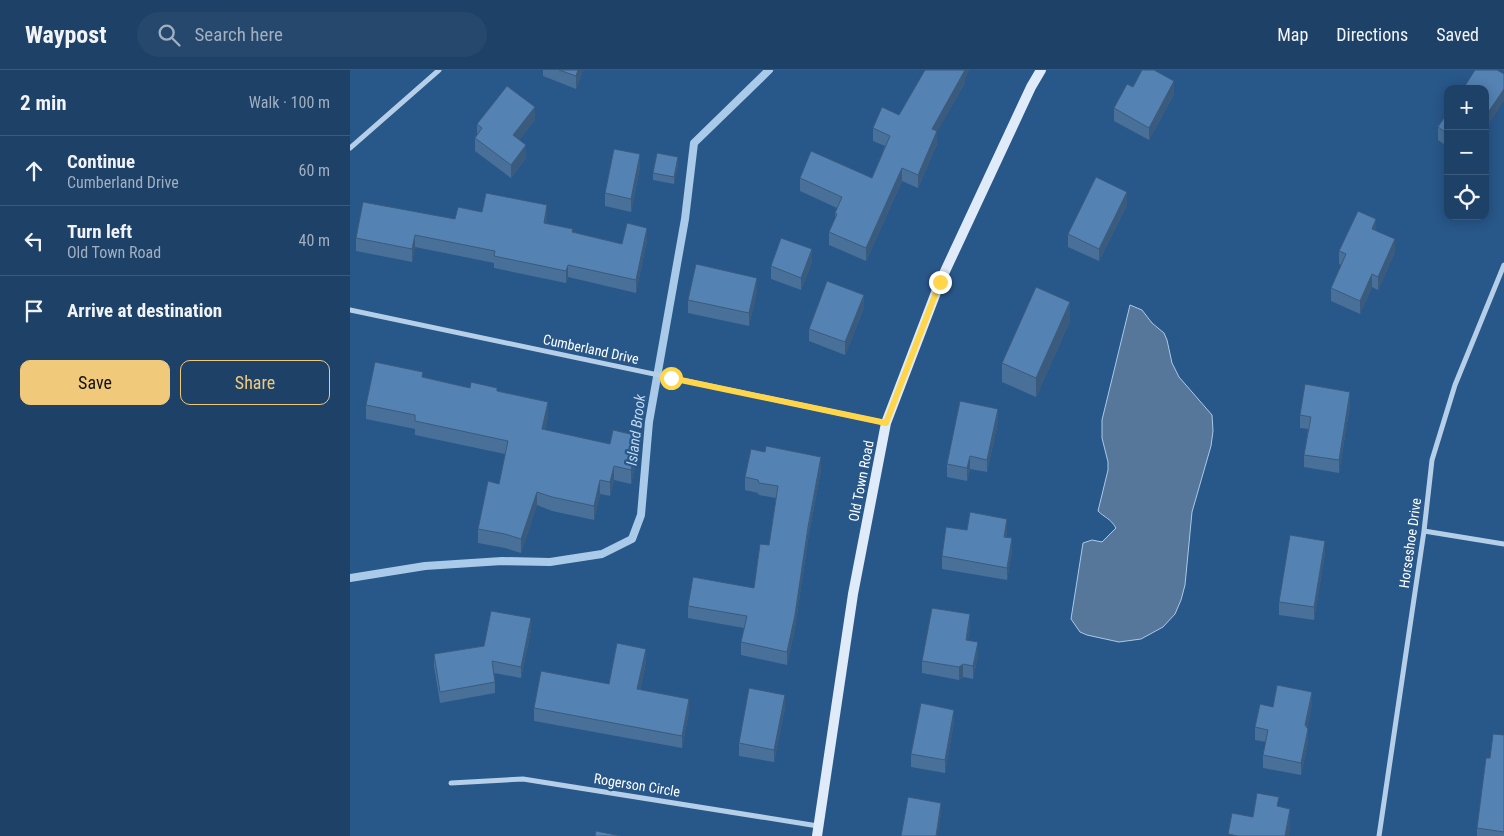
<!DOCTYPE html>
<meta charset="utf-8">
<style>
body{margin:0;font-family:"Roboto Condensed",sans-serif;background:#26486d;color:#f1f3f6}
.controls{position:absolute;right:15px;top:15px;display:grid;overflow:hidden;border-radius:10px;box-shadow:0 2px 12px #0003}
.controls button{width:45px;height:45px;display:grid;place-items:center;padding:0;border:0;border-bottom:1px solid #3c5a7b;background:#1e4167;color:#f1f3f6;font:25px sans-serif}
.stop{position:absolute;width:15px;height:15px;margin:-11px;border:4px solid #ffd54a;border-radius:50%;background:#fff}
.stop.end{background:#ffd54a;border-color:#fff;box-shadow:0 1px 5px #0008}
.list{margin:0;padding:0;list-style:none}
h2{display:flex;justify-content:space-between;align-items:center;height:65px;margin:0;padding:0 20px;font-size:21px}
h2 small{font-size:16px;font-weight:400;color:#a1afc0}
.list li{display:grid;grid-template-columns:32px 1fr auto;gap:15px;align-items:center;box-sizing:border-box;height:70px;padding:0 20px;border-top:1px solid #3c5a7b}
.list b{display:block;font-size:19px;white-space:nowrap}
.list p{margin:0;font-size:16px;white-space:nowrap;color:#a1afc0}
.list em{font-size:16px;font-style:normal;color:#a1afc0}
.actions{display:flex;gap:10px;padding:15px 20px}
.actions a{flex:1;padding:11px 0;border:1px solid #f1c97b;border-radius:10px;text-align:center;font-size:18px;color:#f1c97b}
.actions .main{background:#f1c97b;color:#111}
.icon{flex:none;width:28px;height:28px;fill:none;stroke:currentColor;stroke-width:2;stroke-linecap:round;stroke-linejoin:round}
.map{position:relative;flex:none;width:1154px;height:766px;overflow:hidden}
header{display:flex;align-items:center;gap:30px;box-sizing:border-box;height:70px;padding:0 25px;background:#1e4167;border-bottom:1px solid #3c5a7b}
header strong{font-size:24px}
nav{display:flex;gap:28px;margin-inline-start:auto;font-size:18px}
.search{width:350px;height:45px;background:#26486d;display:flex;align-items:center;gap:12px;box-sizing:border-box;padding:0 18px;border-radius:28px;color:#a1afc0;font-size:19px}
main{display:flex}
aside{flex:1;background:#1e4167}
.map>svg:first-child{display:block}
.water{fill:#57779a;stroke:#a9cae9}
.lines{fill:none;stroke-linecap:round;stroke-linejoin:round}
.stream{stroke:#a9cae9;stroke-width:8}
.street{stroke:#b5cfe9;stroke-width:5}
.secondary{stroke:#dfebf8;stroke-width:10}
.wall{fill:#487099}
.shaded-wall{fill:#3b5b7d}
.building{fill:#5482b2;stroke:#3b5b7d}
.route{stroke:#ffd54a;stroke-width:6}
.labels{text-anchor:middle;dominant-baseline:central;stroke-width:4.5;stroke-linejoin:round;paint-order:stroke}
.street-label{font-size:14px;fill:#fff;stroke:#285789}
.water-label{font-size:15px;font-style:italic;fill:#c0d8f0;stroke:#285789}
</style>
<header>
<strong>Waypost</strong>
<div class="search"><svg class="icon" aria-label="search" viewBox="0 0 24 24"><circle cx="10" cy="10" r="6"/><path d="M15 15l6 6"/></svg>Search here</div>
<nav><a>Map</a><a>Directions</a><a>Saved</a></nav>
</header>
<main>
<aside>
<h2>2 min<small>Walk · 100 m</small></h2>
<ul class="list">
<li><svg class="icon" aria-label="ahead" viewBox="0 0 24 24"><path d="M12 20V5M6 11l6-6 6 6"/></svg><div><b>Continue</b><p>Cumberland Drive</p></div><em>60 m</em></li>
<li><svg class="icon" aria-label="left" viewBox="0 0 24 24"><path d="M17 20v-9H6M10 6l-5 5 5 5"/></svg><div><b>Turn left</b><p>Old Town Road</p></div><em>40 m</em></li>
<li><svg class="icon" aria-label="arrive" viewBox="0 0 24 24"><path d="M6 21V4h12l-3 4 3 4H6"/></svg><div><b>Arrive at destination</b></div></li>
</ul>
<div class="actions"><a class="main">Save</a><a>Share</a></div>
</aside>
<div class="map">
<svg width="1154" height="766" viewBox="0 0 1154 766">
<rect width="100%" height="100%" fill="#285789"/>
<path class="water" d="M 780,235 L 792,240 L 802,253 L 814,263 L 817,270 L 822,293 L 829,307 L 862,345 L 863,361 L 861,376 L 842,442 L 835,515 L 831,530 L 825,544 L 813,557 L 791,569 L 769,572 L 737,565 L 730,562 L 721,549 L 733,473 L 742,470 L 752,472 L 766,458 C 760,448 755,448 748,441 L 758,400 L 758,392 L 752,368 L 752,350 Z"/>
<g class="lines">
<path class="stream" d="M 0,508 L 75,496 L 152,491 L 200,492 L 252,484 L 282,469 L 291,445 L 299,352 L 335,149 L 344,73 L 419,0"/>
<path class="street" d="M 0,78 L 89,0
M 0,240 L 536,353
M 1074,461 L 1154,474
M 101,713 L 173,709 L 468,756
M 1029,766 L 1074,461 L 1082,390 L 1105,315 L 1154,195"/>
<path class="secondary" d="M 467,766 L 503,524 L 536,353 L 590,212 L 681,17 L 691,0"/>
</g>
<path class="wall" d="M 193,0 L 233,0 L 226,19 L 193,6 Z
M 615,9 L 615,13 L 587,61 L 587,74 L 568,118 L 552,111 L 516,191 L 479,175 L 479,162 L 485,149 L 485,143 L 487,138 L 450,121 L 450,108 L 522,108 L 535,76 L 523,71 L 523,58 Z
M 783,17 L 824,24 L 799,70 L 764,51 L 764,38 Z
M 1098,42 L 1098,77 L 1088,70 L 1088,57 Z
M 185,50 L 169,70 L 176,88 L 161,108 L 125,81 L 125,68 L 127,65 L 127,54 Z
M 328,94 L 324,114 L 303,110 L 303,103 Z
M 290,97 L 281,142 L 255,136 L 255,123 Z
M 777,135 L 749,191 L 718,177 L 718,164 Z
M 132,142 L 197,148 L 196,153 L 223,162 L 272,174 L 297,170 L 286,223 L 218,207 L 216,213 L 144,198 L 144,193 L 65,177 L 62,192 L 6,181 L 6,168 L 105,149 Z
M 1026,161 L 1045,182 L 1028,220 L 1022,217 L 1010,244 L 981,231 L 981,218 L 991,195 L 989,194 L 989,181 Z
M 462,192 L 451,220 L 421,209 L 421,196 Z
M 407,221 L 399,256 L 338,243 L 338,230 Z
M 514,238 L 495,285 L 459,271 L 459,259 Z
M 720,251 L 686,327 L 652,312 L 652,293 Z
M 73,307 L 120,318 L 147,321 L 198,346 L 195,360 L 260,374 L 289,380 L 281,414 L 264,410 L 260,426 L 250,424 L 244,450 L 202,441 L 187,435 L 171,483 L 155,478 L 128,473 L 128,459 L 149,414 L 155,384 L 65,365 L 65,359 L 16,349 L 16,335 Z
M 1000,335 L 989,403 L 954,397 L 954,385 L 958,359 L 950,358 L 950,345 Z
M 648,352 L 637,402 L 620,399 L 617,411 L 597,407 L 597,394 Z
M 471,400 L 458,470 L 445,558 L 437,595 L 391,585 L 391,572 L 394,558 L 338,548 L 338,536 L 404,518 L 419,475 L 426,428 L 409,425 L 408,423 L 395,420 L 395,407 Z
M 617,460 L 657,462 L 656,467 L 662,481 L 657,510 L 592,499 L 592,486 Z
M 975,483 L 964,550 L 929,545 L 929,532 Z
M 620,557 L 618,570 L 628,585 L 623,609 L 613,607 L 609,610 L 572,603 L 572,591 Z
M 181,560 L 171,608 L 144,603 L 145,612 L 145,623 L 90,633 L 84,596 L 84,584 L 134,576 Z
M 296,592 L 290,619 L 339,641 L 332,678 L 184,651 L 184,638 L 259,614 Z
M 962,634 L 957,658 L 958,672 L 951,705 L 913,698 L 913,685 L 916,672 L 905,670 L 905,657 L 923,637 Z
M 435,637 L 424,692 L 389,686 L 389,673 Z
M 604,652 L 595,703 L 561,697 L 561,684 Z
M 1154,665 L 1154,766 L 1127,766 L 1127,758 L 1140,688 Z"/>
<path class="shaded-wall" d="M 228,0 L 233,0 L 226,19 L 226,6 Z
M 613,0 L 620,0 L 615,9 L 615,13 L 582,71 L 582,59 Z
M 824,11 L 824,24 L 799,70 L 799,58 Z
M 1154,19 L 1154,31 L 1135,60 L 1135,47 Z
M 185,37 L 185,50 L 163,78 L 163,65 Z
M 587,61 L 587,74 L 568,118 L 568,105 Z
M 176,75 L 176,88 L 161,108 L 161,95 Z
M 290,84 L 290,97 L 281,142 L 281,129 Z
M 328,87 L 328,94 L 324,114 L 324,107 Z
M 552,98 L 552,111 L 516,191 L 516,178 Z
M 777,122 L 777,135 L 749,191 L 749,179 Z
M 197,135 L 197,148 L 194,166 L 194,153 Z
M 1026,149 L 1026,162 L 1022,159 Z
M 297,158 L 297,170 L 286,223 L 286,210 Z
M 65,165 L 65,177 L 62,192 L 62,179 Z
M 1045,169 L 1045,182 L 1028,220 L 1028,207 Z
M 462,179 L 462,192 L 451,220 L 451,208 Z
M 218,195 L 218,207 L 216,213 L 216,201 Z
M 1022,204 L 1022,217 L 1010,244 L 1010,231 Z
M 407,208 L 407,221 L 399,256 L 399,243 Z
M 514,225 L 514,238 L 495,285 L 495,272 Z
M 720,232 L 720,251 L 686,327 L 686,308 Z
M 1000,322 L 1000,335 L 989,403 L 989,390 Z
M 198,332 L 198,346 L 192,373 L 192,359 Z
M 648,339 L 648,352 L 637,402 L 637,390 Z
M 289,366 L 289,380 L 281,414 L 281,400 Z
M 620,386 L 620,399 L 617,411 L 617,398 Z
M 471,387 L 471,400 L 458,470 L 445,558 L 437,595 L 437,582 Z
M 264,396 L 264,410 L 260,426 L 260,412 Z
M 250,410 L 250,424 L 244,450 L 244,436 Z
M 187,422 L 187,435 L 171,483 L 171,469 Z
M 657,449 L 657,462 L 654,479 L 654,467 Z
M 662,468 L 662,481 L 657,510 L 657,498 Z
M 975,471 L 975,483 L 964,550 L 964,537 Z
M 620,544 L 620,557 L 616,582 L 616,570 Z
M 181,548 L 181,560 L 171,608 L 171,597 Z
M 628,572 L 628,585 L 623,609 L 623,596 Z
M 296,579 L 296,592 L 287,632 L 287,619 Z
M 613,594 L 613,607 L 609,610 L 609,597 Z
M 962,622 L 962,634 L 955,668 L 955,655 Z
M 435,625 L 435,637 L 424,692 L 424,680 Z
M 339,629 L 339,641 L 332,678 L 332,666 Z
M 604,640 L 604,652 L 595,703 L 595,690 Z
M 958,659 L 958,672 L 951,705 L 951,693 Z
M 591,733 L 591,745 L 588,766 L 586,766 Z
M 940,739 L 940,757 L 939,766 L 935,766 Z"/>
<path class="building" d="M 209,0 L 228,0 L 226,6 Z
M 575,0 L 615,0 L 582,59 L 587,61 L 568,105 L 552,98 L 516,178 L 479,162 L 487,144 L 485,143 L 492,127 L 450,108 L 461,81 L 522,108 L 540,66 L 523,58 L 532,37 L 549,45 Z
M 792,0 L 804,0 L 824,11 L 799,58 L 764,38 L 777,14 L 783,17 Z
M 1125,0 L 1147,0 L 1154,4 L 1154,19 L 1135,47 L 1135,19 L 1113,19 Z
M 157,16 L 185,37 L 163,65 L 176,75 L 161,95 L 125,68 L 132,58 L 127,54 Z
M 1098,42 L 1098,64 L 1088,57 Z
M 264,79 L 290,84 L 281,129 L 255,123 Z
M 307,83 L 328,87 L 324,107 L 303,103 Z
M 746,107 L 777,122 L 749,179 L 718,164 Z
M 136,123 L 197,135 L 194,153 L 223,159 L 222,162 L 272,174 L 277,153 L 297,158 L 286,210 L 218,195 L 216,201 L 144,186 L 145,181 L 65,165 L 62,179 L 6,168 L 13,132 L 105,149 L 108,137 L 132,142 Z
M 1008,141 L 1026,149 L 1022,159 L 1045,169 L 1028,207 L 1022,204 L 1010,231 L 981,218 L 996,184 L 989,181 Z
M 431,168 L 462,179 L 451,208 L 421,196 Z
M 346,194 L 407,208 L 399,243 L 338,230 Z
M 477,211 L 514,225 L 495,272 L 459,259 Z
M 686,217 L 720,232 L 686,308 L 652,293 Z
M 25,292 L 73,302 L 72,307 L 120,318 L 121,312 L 147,318 L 147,321 L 198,332 L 192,359 L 260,374 L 263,360 L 289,366 L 281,400 L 264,396 L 260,412 L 250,410 L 244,436 L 202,427 L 187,422 L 171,469 L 155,464 L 128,459 L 138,411 L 149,414 L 158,371 L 65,351 L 65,345 L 16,335 Z
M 955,314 L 1000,322 L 989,390 L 954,385 L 961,347 L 950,345 Z
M 610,331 L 648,339 L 637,390 L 620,386 L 617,398 L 597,394 Z
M 416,376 L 471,387 L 458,457 L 445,545 L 437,582 L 391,572 L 397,546 L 338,536 L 343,507 L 404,518 L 410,474 L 419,475 L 428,416 L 409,413 L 408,410 L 395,407 L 401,379 L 415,382 Z
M 620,442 L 657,449 L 654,467 L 662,468 L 657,498 L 592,486 L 596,457 L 617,460 Z
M 940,465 L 975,471 L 964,537 L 929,532 Z
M 582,538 L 620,544 L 616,570 L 628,572 L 623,596 L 613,594 L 609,597 L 572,591 Z
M 141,541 L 181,548 L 171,597 L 142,591 L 145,612 L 90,622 L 84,584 L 134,576 Z
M 267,573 L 296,579 L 287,619 L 339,629 L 332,666 L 184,638 L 191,601 L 259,614 Z
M 927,615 L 962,622 L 955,655 L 958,659 L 951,693 L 913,685 L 918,660 L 905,657 L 910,634 L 923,637 Z
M 399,618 L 435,625 L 424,680 L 389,673 Z
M 571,633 L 604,640 L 595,690 L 561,684 Z
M 1143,664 L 1154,665 L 1154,762 L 1127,758 L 1136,688 L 1140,688 Z
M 907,723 L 929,727 L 927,736 L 940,739 L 935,766 L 888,766 L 878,764 L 882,743 L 903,747 Z
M 558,727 L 591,733 L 586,766 L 551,766 Z
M 246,761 L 271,766 L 245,766 Z"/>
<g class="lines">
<path class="route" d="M 321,308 L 536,353 L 590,212"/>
</g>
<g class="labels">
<g class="street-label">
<text transform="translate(241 279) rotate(12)">Cumberland Drive</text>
<text transform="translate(511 411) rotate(-79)">Old Town Road</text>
<text transform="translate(1060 473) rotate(-82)">Horseshoe Drive</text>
<text transform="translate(287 715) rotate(9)">Rogerson Circle</text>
</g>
<g class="water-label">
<text transform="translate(286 360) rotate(-83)">Island Brook</text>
</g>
</g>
</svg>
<div class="controls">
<button>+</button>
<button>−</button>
<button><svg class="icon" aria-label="locate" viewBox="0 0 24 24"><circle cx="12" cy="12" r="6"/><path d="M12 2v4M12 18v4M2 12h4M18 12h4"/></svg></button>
</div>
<div class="stop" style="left:321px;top:308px"></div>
<div class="stop end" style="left:590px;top:212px"></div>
</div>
</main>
